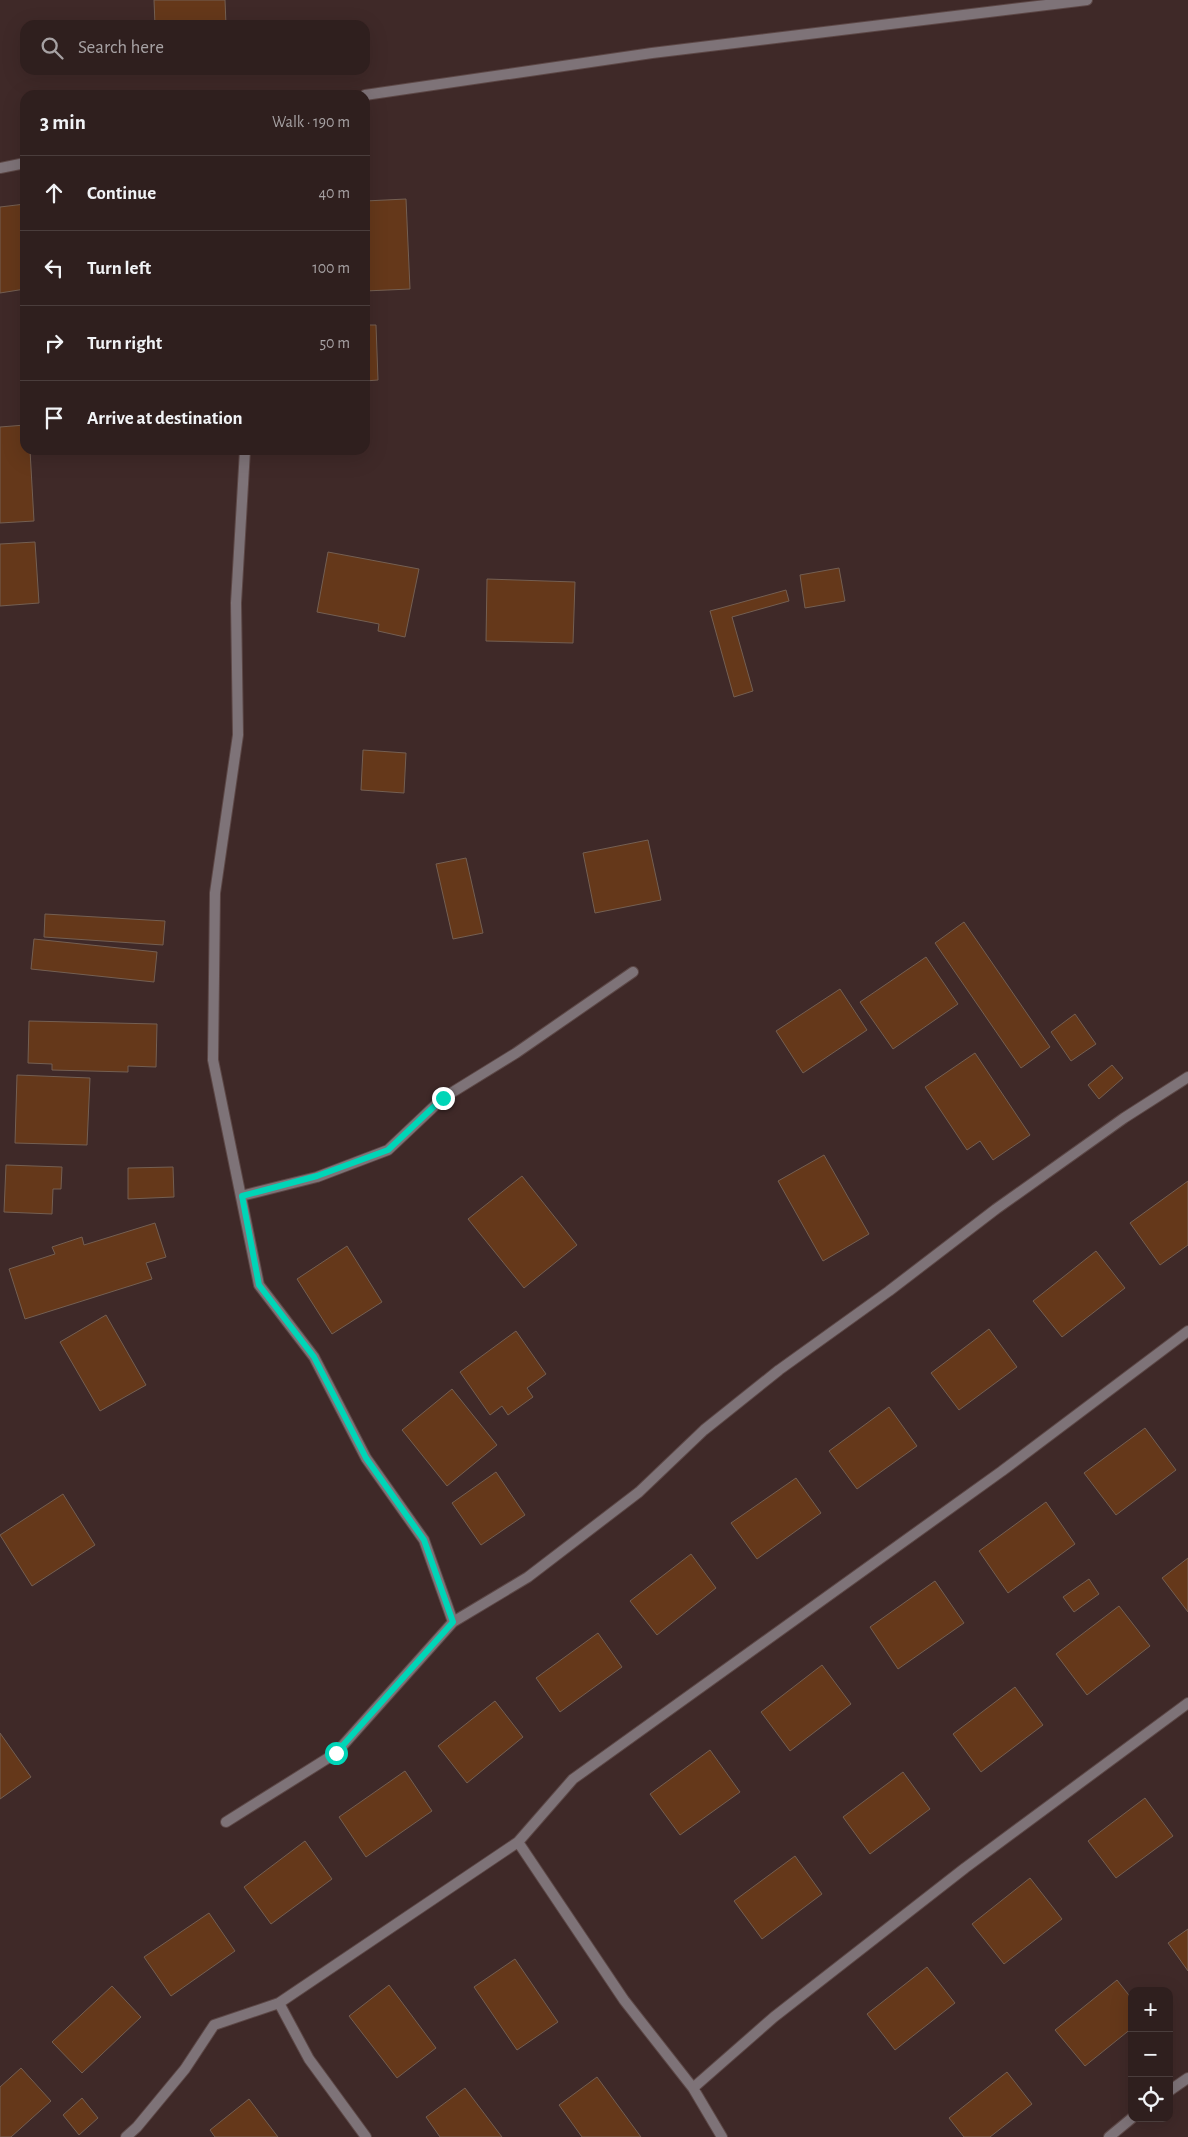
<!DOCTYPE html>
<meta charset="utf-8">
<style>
body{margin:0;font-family:"Alegreya Sans",sans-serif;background:#372727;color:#f1f3f6}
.controls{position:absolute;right:15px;bottom:15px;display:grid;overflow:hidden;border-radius:10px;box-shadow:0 5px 20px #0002}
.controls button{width:45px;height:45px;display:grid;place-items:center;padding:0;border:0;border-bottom:1px solid #4a3d3c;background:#2f1f1e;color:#f1f3f6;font:25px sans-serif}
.stop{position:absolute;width:15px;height:15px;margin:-11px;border:4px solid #00d5b7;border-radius:50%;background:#fff}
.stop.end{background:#00d5b7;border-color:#fff;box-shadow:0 1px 5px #0008}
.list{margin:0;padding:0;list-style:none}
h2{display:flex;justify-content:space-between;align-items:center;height:65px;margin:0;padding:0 20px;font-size:21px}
h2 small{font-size:16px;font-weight:400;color:#a7a2a4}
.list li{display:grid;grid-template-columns:32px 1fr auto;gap:15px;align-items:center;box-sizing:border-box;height:75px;padding:0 20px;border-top:1px solid #4a3d3c}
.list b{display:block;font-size:19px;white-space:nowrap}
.list em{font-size:16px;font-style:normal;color:#a7a2a4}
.icon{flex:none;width:28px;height:28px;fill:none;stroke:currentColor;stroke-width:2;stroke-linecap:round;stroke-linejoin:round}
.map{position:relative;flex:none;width:1188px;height:2137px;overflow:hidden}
.search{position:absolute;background:#2f1f1e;box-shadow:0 5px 20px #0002;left:20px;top:20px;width:350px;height:55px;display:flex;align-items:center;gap:12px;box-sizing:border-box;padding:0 18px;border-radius:15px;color:#a7a2a4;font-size:19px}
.panel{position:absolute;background:#2f1f1e;box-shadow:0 5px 20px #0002;left:20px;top:90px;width:350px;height:365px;border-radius:15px}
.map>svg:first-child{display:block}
.building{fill:#65381a;stroke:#745f52}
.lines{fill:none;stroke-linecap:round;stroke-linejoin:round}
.street-casing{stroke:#5c4746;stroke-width:12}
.street{stroke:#7e7378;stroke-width:10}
.route{stroke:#00d5b7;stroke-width:6}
</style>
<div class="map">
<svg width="1188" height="2137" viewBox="0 0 1188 2137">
<rect width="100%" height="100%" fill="#3f2928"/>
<path class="building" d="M 154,0 L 225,0 L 226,25 L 155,25 Z
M 406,199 L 410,289 L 365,291 L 365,201 Z
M 25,204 L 25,289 L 0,293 L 0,207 Z
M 365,325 L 376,325 L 378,380 L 365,381 Z
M 25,425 L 25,450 L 30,450 L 34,521 L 0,523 L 0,427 Z
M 35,542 L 39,603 L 0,606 L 0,544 Z
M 328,552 L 419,569 L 405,637 L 378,631 L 379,624 L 317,612 Z
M 839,568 L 845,601 L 805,608 L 800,575 Z
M 487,579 L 575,582 L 573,643 L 486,641 Z
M 786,590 L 789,601 L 732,617 L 753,691 L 734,697 L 710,611 Z
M 363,750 L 406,753 L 404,793 L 361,790 Z
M 648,840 L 661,900 L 595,913 L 583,853 Z
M 466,858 L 483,933 L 453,939 L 436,864 Z
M 45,914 L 165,921 L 163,945 L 44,937 Z
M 964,922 L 1050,1047 L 1021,1068 L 935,943 Z
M 34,939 L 157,952 L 154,982 L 31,969 Z
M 926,957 L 958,1004 L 893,1049 L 860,1002 Z
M 840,989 L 867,1030 L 803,1073 L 776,1031 Z
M 1075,1014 L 1096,1044 L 1071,1061 L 1051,1032 Z
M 29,1021 L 157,1024 L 156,1067 L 128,1066 L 128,1072 L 52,1070 L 52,1064 L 28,1063 Z
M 975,1053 L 1030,1135 L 993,1160 L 980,1141 L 967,1150 L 925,1087 Z
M 1112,1065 L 1123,1078 L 1099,1099 L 1088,1085 Z
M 17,1075 L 90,1078 L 87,1145 L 15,1143 Z
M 824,1155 L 869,1234 L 823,1261 L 778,1181 Z
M 6,1165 L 62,1167 L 61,1189 L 53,1189 L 52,1214 L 4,1212 Z
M 173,1167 L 174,1197 L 128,1199 L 128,1168 Z
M 522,1176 L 577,1245 L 524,1288 L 468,1219 Z
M 1188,1181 L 1188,1245 L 1160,1265 L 1130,1223 Z
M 155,1223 L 166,1257 L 146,1263 L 152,1279 L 25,1319 L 9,1269 L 55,1254 L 52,1247 L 82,1237 L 84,1245 Z
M 347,1246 L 382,1302 L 332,1334 L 297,1279 Z
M 1096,1251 L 1125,1288 L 1062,1337 L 1033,1301 Z
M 106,1315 L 146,1385 L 100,1411 L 60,1342 Z
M 989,1329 L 1017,1367 L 959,1410 L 931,1373 Z
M 516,1331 L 546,1374 L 527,1388 L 533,1397 L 508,1415 L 502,1406 L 490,1415 L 460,1372 Z
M 452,1389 L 497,1445 L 447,1486 L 402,1430 Z
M 889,1407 L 917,1446 L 857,1489 L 829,1451 Z
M 1145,1428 L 1176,1470 L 1116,1515 L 1084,1473 Z
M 496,1472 L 525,1515 L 481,1545 L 452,1503 Z
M 796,1478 L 821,1513 L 757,1559 L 731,1523 Z
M 63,1494 L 95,1545 L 32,1586 L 0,1535 Z
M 1046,1502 L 1075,1544 L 1008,1593 L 979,1551 Z
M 691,1554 L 716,1588 L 657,1635 L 630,1601 Z
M 1188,1558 L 1188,1612 L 1162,1578 Z
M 1089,1579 L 1099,1594 L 1074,1612 L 1063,1597 Z
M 935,1581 L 964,1623 L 898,1669 L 870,1627 Z
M 1119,1606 L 1150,1646 L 1087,1695 L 1056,1654 Z
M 598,1633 L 622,1667 L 560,1712 L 536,1678 Z
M 822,1665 L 851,1704 L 790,1751 L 761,1712 Z
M 1015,1687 L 1043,1725 L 981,1772 L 953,1734 Z
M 495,1701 L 523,1737 L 467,1783 L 438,1746 Z
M 0,1733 L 31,1777 L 0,1799 Z
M 710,1750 L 740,1792 L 680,1835 L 650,1794 Z
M 405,1771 L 432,1811 L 366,1857 L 339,1817 Z
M 903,1772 L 930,1809 L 870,1854 L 843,1817 Z
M 1145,1798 L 1173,1836 L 1116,1878 L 1088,1841 Z
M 305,1841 L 332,1879 L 271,1924 L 244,1887 Z
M 795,1856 L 822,1894 L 762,1939 L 734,1901 Z
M 1030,1878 L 1062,1919 L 1004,1964 L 972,1924 Z
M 209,1913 L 235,1951 L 171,1996 L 144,1957 Z
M 1188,1929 L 1188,1971 L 1168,1943 Z
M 515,1959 L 558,2022 L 517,2050 L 474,1987 Z
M 927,1967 L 955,2003 L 895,2050 L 867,2014 Z
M 1117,1980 L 1132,1999 L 1132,2028 L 1085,2066 L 1055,2030 Z
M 389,1985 L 436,2048 L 397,2078 L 349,2016 Z
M 112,1986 L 141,2017 L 82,2073 L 52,2042 Z
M 21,2068 L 51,2101 L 11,2137 L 0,2137 L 0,2087 Z
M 1007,2072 L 1032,2104 L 990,2137 L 964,2137 L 949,2118 Z
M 597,2077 L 641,2137 L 582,2137 L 559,2105 Z
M 465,2088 L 502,2137 L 440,2137 L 426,2117 Z
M 82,2098 L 98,2118 L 79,2135 L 63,2115 Z
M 249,2099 L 278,2137 L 215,2137 L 210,2130 Z"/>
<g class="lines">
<defs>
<path id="street" d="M 365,95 L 652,53 L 1087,0
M 0,168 L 25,163
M 245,450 L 236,603 L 238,735 L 215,893 L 213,1060 L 259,1285 L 314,1357 L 366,1458 L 424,1540 L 453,1622
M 241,1196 L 317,1177 L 388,1150 L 443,1098 L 516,1053 L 633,972
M 226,1822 L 336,1753 L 453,1622 L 528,1577 L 639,1492 L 704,1430 L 779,1370 L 889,1291 L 996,1209 L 1124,1118 L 1188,1077
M 518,1842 L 624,2000 L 693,2088 L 722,2137
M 279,2003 L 309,2059 L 366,2137
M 693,2088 L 774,2017 L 965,1868 L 1188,1703
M 1169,2091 L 1188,2078
M 126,2137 L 137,2127 L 185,2069 L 214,2025 L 279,2003 L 518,1842 L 573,1779 L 1002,1471 L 1188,1331
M 1109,2137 L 1132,2118"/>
</defs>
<use href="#street" class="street-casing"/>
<use href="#street" class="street"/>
</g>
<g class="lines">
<path class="route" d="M 336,1753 L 453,1622 L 424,1540 L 366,1458 L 314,1357 L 259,1285 L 242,1196 L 317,1176 L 388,1150 L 443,1098"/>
</g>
</svg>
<div class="controls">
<button>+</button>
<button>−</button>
<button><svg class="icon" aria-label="locate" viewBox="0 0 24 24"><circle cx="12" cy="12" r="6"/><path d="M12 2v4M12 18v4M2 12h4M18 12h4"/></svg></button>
</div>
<div class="stop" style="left:336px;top:1753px"></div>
<div class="stop end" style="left:443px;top:1098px"></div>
<div class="search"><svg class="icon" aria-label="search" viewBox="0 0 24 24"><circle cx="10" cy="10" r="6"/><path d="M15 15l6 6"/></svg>Search here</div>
<section class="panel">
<h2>3 min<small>Walk · 190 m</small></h2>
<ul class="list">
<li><svg class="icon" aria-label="ahead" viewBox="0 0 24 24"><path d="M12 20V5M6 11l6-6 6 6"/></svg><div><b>Continue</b></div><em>40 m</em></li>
<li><svg class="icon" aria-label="left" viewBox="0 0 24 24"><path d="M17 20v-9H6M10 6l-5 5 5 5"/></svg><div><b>Turn left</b></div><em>100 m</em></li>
<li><svg class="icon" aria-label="right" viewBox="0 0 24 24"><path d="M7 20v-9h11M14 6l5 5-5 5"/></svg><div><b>Turn right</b></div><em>50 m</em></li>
<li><svg class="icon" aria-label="arrive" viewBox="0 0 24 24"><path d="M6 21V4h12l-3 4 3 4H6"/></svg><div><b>Arrive at destination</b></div></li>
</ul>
</section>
</div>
